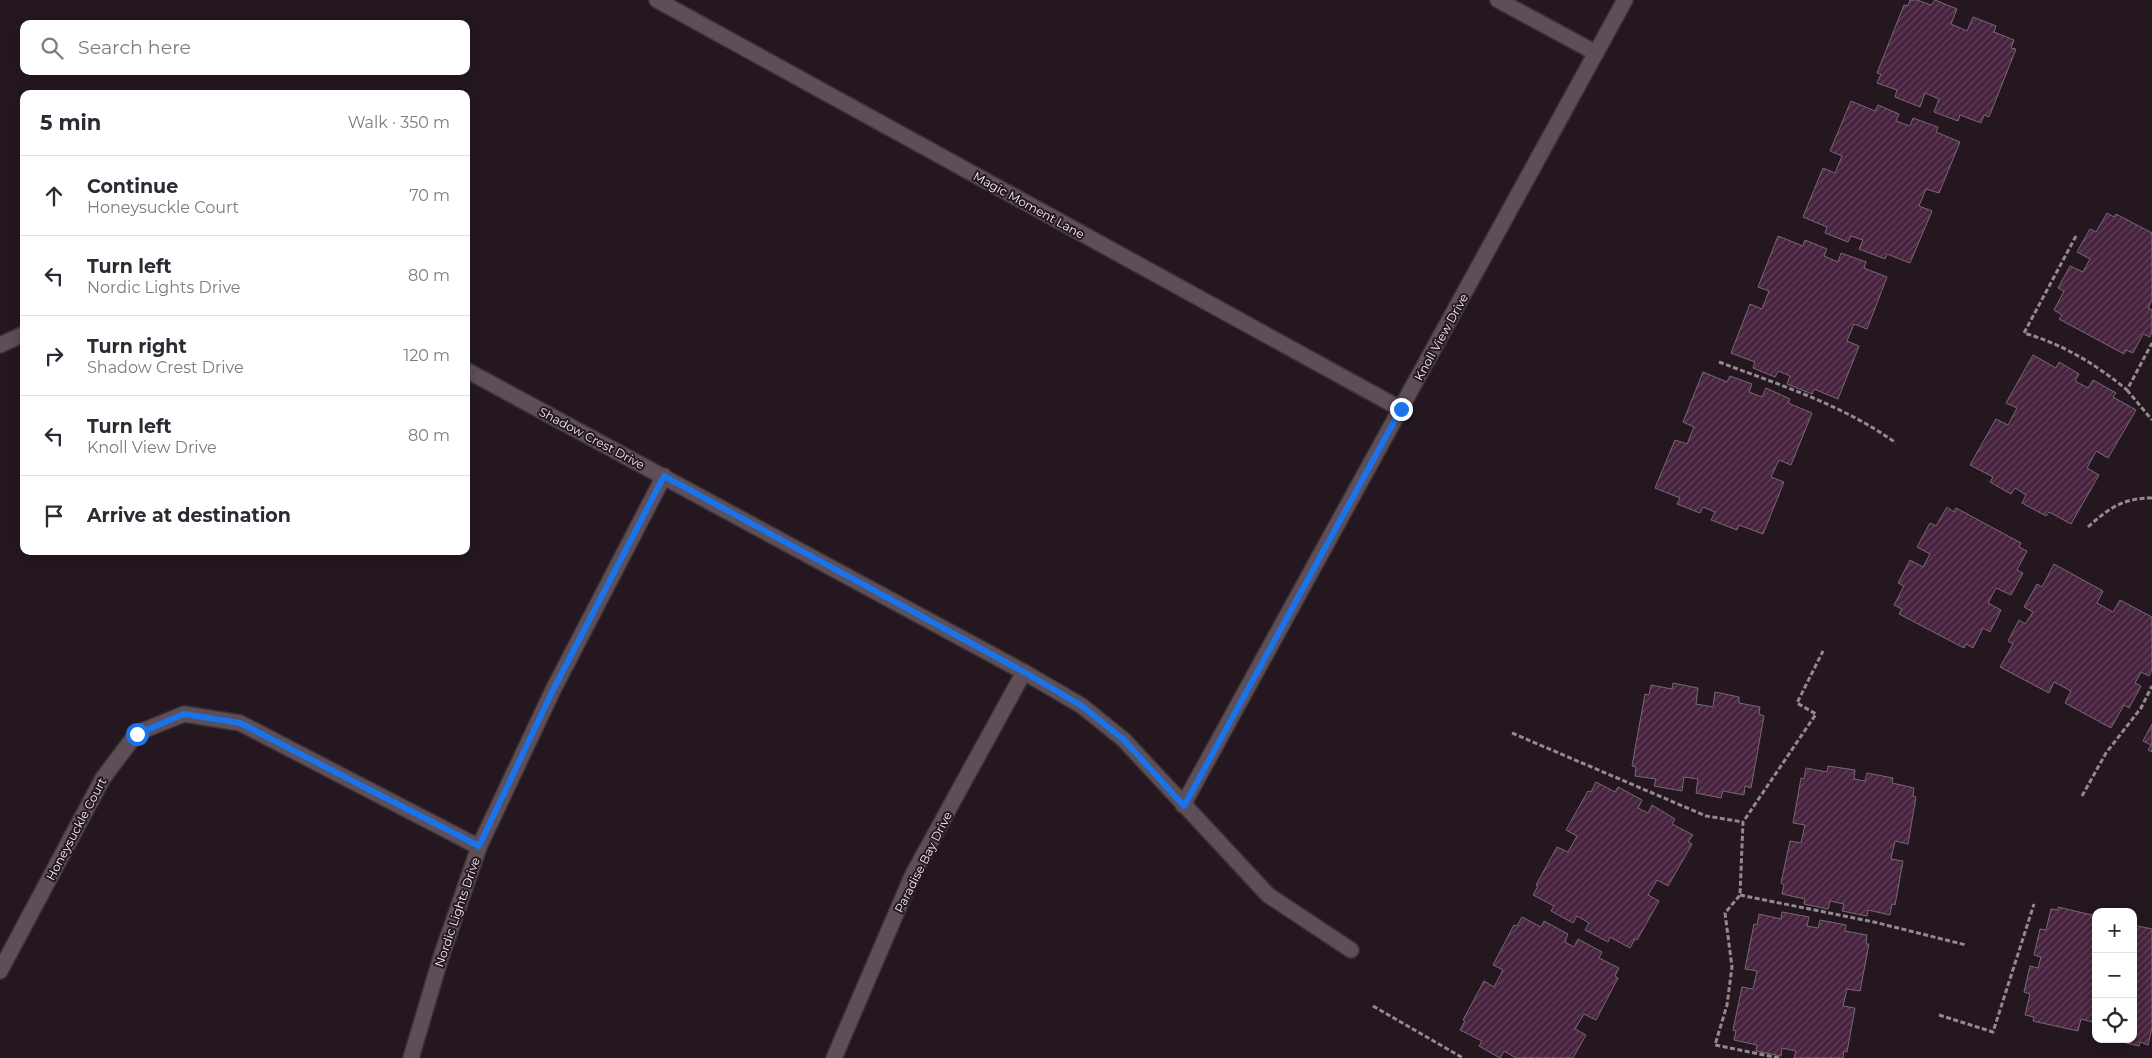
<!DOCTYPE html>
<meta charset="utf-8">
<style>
body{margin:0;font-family:Montserrat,sans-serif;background:#f2f2f3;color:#2b2b33}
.controls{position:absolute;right:15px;bottom:15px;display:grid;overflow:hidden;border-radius:10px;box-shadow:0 2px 12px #0003}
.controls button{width:45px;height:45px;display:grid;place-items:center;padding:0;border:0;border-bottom:1px solid #e1e1e2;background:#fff;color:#2b2b33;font:25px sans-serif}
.stop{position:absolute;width:15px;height:15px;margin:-11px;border:4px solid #1a73e8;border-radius:50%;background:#fff}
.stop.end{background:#1a73e8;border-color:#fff;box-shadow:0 1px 5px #0008}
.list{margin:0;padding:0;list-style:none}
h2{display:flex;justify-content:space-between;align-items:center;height:65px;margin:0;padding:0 20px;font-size:21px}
h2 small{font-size:16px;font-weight:400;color:#7c7c81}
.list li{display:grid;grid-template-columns:32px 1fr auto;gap:15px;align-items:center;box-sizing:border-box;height:80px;padding:0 20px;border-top:1px solid #e1e1e2}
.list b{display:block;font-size:19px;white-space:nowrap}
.list p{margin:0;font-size:16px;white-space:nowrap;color:#7c7c81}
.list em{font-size:16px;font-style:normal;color:#7c7c81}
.icon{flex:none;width:28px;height:28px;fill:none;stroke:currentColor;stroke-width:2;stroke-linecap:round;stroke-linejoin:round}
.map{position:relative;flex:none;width:2152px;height:1058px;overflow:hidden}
.search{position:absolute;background:#fff;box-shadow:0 2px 12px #0003;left:20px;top:20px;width:450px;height:55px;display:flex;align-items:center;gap:12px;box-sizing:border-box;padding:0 18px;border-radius:10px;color:#7c7c81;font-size:19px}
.panel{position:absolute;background:#fff;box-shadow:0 2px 12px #0003;left:20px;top:90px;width:450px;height:465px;border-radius:10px}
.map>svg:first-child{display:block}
.building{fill:url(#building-hatch);stroke:#786974}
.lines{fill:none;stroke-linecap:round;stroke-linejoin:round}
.minor-casing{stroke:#3b3339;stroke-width:18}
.path{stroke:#948991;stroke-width:3;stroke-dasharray:5 2.5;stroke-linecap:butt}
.minor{stroke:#5d4e58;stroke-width:15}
.route{stroke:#1a73e8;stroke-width:6}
.labels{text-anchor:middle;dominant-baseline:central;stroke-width:4;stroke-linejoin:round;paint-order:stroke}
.street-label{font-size:12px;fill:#f6edf3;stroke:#241720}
</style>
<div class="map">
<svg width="2152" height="1058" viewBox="0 0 2152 1058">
<defs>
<pattern id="building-hatch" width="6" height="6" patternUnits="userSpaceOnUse" patternTransform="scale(1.25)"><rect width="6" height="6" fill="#48233f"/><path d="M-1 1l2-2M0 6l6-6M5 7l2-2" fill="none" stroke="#63435b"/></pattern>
</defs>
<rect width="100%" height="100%" fill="#241720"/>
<path class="building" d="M 1910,0 L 1917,0 L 1931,5 L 1935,0 L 1957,9 L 1951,24 L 1967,31 L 1973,17 L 1996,26 L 1994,32 L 2014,40 L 2011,48 L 2016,49 L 1989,117 L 1984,115 L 1981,123 L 1960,115 L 1958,121 L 1934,112 L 1939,99 L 1925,93 L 1920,107 L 1895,97 L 1897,90 L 1877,83 L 1881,74 L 1877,73 L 1904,5 L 1908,6 Z
M 1851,101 L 1875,111 L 1878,105 L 1899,114 L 1896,121 L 1910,126 L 1913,118 L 1938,127 L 1936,132 L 1960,142 L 1939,193 L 1926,189 L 1919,206 L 1932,211 L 1910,263 L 1887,254 L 1885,259 L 1859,249 L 1863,240 L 1851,236 L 1848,242 L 1825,233 L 1827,227 L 1803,217 L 1823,168 L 1835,173 L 1842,156 L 1830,151 Z
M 2107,213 L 2114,217 L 2116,214 L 2152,233 L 2152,300 L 2148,308 L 2152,310 L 2152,332 L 2150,337 L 2143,334 L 2133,353 L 2126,350 L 2124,354 L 2059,319 L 2062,315 L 2054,310 L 2064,291 L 2058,288 L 2070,266 L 2083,272 L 2090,259 L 2077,252 L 2090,229 L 2096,232 Z
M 1778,236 L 1803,246 L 1805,240 L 1827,249 L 1824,256 L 1838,262 L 1841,253 L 1866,262 L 1864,268 L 1887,277 L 1867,329 L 1854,324 L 1847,341 L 1859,346 L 1838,399 L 1814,389 L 1812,394 L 1787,384 L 1790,376 L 1778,371 L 1775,377 L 1753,368 L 1755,362 L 1731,353 L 1750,304 L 1762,309 L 1769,291 L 1758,287 Z
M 2033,355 L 2056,368 L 2059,362 L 2079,374 L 2075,381 L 2088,388 L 2093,380 L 2116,393 L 2113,397 L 2136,410 L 2108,458 L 2096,451 L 2087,468 L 2099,475 L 2071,524 L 2049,512 L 2046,516 L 2022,503 L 2026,495 L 2015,488 L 2011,494 L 1990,482 L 1993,477 L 1970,465 L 1996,419 L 2008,425 L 2017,408 L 2006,403 Z
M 1703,372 L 1727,382 L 1730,376 L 1752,384 L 1749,392 L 1762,397 L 1766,388 L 1790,399 L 1788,403 L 1812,413 L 1791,465 L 1779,460 L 1771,477 L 1784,482 L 1763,534 L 1739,525 L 1737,530 L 1711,520 L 1715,512 L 1703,507 L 1700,513 L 1677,504 L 1680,498 L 1655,488 L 1675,440 L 1687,444 L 1694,427 L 1683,422 Z
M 1947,507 L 1954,512 L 1956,508 L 2021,543 L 2019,547 L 2027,551 L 2017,570 L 2023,573 L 2011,595 L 1996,588 L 1988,603 L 2001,610 L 1990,632 L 1983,628 L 1973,648 L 1966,644 L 1964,648 L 1899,614 L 1902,609 L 1894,605 L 1904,586 L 1898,583 L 1910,560 L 1923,567 L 1930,554 L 1917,547 L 1930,523 L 1936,526 Z
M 2054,564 L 2103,591 L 2097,603 L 2113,612 L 2120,600 L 2152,617 L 2152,670 L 2149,676 L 2141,672 L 2135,683 L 2141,686 L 2129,708 L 2124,705 L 2111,728 L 2065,703 L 2071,691 L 2054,682 L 2049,693 L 2000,667 L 2013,644 L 2008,641 L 2019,620 L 2025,624 L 2033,612 L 2024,607 L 2037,584 L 2042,587 Z
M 1673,683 L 1698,688 L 1696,704 L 1713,707 L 1715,692 L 1739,697 L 1739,703 L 1760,707 L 1759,714 L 1764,716 L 1751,788 L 1745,786 L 1744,795 L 1723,791 L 1721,798 L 1696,793 L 1698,779 L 1684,777 L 1682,791 L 1654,786 L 1656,779 L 1635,776 L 1636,767 L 1632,766 L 1645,694 L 1649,695 L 1651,685 L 1672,689 Z
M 2152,724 L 2152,752 L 2148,750 L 2151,745 L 2143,741 Z
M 1828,766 L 1855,770 L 1854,779 L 1865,781 L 1867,773 L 1893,778 L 1892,783 L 1914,788 L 1913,796 L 1916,797 L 1908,844 L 1895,841 L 1891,859 L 1903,861 L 1895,905 L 1892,904 L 1890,915 L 1868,910 L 1867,916 L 1842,911 L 1844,904 L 1830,901 L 1828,909 L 1804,904 L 1805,899 L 1782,894 L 1784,885 L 1781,883 L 1790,841 L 1801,843 L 1805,825 L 1793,823 L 1801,778 L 1804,779 L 1806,768 L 1827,772 Z
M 1596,782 L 1615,792 L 1618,787 L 1642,800 L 1638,808 L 1648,813 L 1652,805 L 1675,819 L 1672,824 L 1693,835 L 1688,842 L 1692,844 L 1668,886 L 1657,880 L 1648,895 L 1659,901 L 1637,940 L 1635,939 L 1630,948 L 1610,937 L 1608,942 L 1585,930 L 1589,923 L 1577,916 L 1573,923 L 1551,911 L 1554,906 L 1533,895 L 1538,886 L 1536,885 L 1557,847 L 1568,852 L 1577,836 L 1566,830 L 1588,791 L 1591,792 Z
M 2058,907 L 2096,916 L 2096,1023 L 2081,1019 L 2078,1031 L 2033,1021 L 2034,1017 L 2025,1015 L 2030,994 L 2024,992 L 2030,966 L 2038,968 L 2041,957 L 2034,955 L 2040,929 L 2046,930 L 2051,909 L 2058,910 Z
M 1782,912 L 1809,917 L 1807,926 L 1818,928 L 1820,920 L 1846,925 L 1845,931 L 1867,935 L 1866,944 L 1869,944 L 1860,991 L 1847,989 L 1843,1006 L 1855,1008 L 1847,1052 L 1844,1051 L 1843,1058 L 1794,1058 L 1796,1051 L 1782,1048 L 1781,1056 L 1756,1051 L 1757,1045 L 1734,1040 L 1736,1031 L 1733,1030 L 1742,987 L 1753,989 L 1757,971 L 1745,969 L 1754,924 L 1757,925 L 1759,914 L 1781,919 Z
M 1522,917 L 1541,927 L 1544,921 L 1568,934 L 1565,942 L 1574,947 L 1578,939 L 1602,952 L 1599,958 L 1619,968 L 1615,976 L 1618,978 L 1596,1020 L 1584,1014 L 1575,1029 L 1586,1035 L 1573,1058 L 1516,1058 L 1504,1051 L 1500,1058 L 1479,1046 L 1482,1041 L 1460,1030 L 1465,1021 L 1463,1020 L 1484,981 L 1494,987 L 1503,970 L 1493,965 L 1514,925 L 1517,926 Z
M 2133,925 L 2152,929 L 2152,1028 L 2148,1045 L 2140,1042 L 2139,1046 L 2110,1039 L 2133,1039 Z"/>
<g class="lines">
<defs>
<path id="minor" d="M 657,0 L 1401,409
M 1498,0 L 1596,53
M 0,345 L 24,334
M 466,370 L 1024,672 L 1082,706 L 1124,740 L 1268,895 L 1351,950
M 1183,805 L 1625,0
M 0,971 L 103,778 L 137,733 L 184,714 L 240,723 L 479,847
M 411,1058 L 441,957 L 479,847 L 553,690 L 664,476
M 834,1058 L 913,874 L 1024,672"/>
</defs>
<use href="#minor" class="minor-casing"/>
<path class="path" d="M 2076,236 L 2024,333 C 2062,344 2096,364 2127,390 L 2152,343
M 1719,362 C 1780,385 1843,405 1896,443
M 2127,390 L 2152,420
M 2088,527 C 2109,508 2123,498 2152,498
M 1512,733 L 1706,816 L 1743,822
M 2082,796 L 2106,753 L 2141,708 L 2152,686
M 1740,895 L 1874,922 L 1966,945
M 1373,1006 L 1463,1058
M 1939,1015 L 1993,1032 L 2034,904
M 1779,1058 L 1715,1045 L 1727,1005 L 1732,967 L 1725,913 L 1740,895 L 1743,822 L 1816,714 L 1797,703 L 1823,651"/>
<use href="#minor" class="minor"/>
</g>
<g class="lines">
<path class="route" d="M 137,734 L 184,714 L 240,723 L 479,846 L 553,690 L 664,476 L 1024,672 L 1082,706 L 1124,740 L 1184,806 L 1401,409"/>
</g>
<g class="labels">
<g class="street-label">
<text transform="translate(1029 205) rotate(29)">Magic Moment Lane</text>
<text transform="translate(1441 337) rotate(-61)">Knoll View Drive</text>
<text transform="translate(592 438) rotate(28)">Shadow Crest Drive</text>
<text transform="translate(76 829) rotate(-62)">Honeysuckle Court</text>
<text transform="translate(923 862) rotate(-63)">Paradise Bay Drive</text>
<text transform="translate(457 912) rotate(-71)">Nordic Lights Drive</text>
</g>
</g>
</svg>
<div class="controls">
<button>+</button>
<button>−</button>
<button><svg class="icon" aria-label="locate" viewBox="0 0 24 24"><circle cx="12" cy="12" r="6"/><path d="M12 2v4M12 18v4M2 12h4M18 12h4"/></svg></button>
</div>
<div class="stop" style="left:137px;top:734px"></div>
<div class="stop end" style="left:1401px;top:409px"></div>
<div class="search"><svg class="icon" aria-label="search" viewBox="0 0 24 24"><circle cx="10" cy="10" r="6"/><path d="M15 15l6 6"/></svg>Search here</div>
<section class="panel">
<h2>5 min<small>Walk · 350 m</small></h2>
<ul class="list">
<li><svg class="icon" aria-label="ahead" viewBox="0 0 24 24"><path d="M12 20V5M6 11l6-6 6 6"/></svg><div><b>Continue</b><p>Honeysuckle Court</p></div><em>70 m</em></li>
<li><svg class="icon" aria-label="left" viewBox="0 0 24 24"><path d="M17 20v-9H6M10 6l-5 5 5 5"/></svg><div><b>Turn left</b><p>Nordic Lights Drive</p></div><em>80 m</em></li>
<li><svg class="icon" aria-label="right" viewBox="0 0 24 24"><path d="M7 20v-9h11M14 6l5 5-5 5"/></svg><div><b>Turn right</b><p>Shadow Crest Drive</p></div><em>120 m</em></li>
<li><svg class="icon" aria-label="left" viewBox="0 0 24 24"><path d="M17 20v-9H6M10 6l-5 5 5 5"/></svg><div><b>Turn left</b><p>Knoll View Drive</p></div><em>80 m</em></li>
<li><svg class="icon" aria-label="arrive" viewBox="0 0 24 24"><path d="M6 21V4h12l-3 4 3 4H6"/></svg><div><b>Arrive at destination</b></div></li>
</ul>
</section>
</div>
